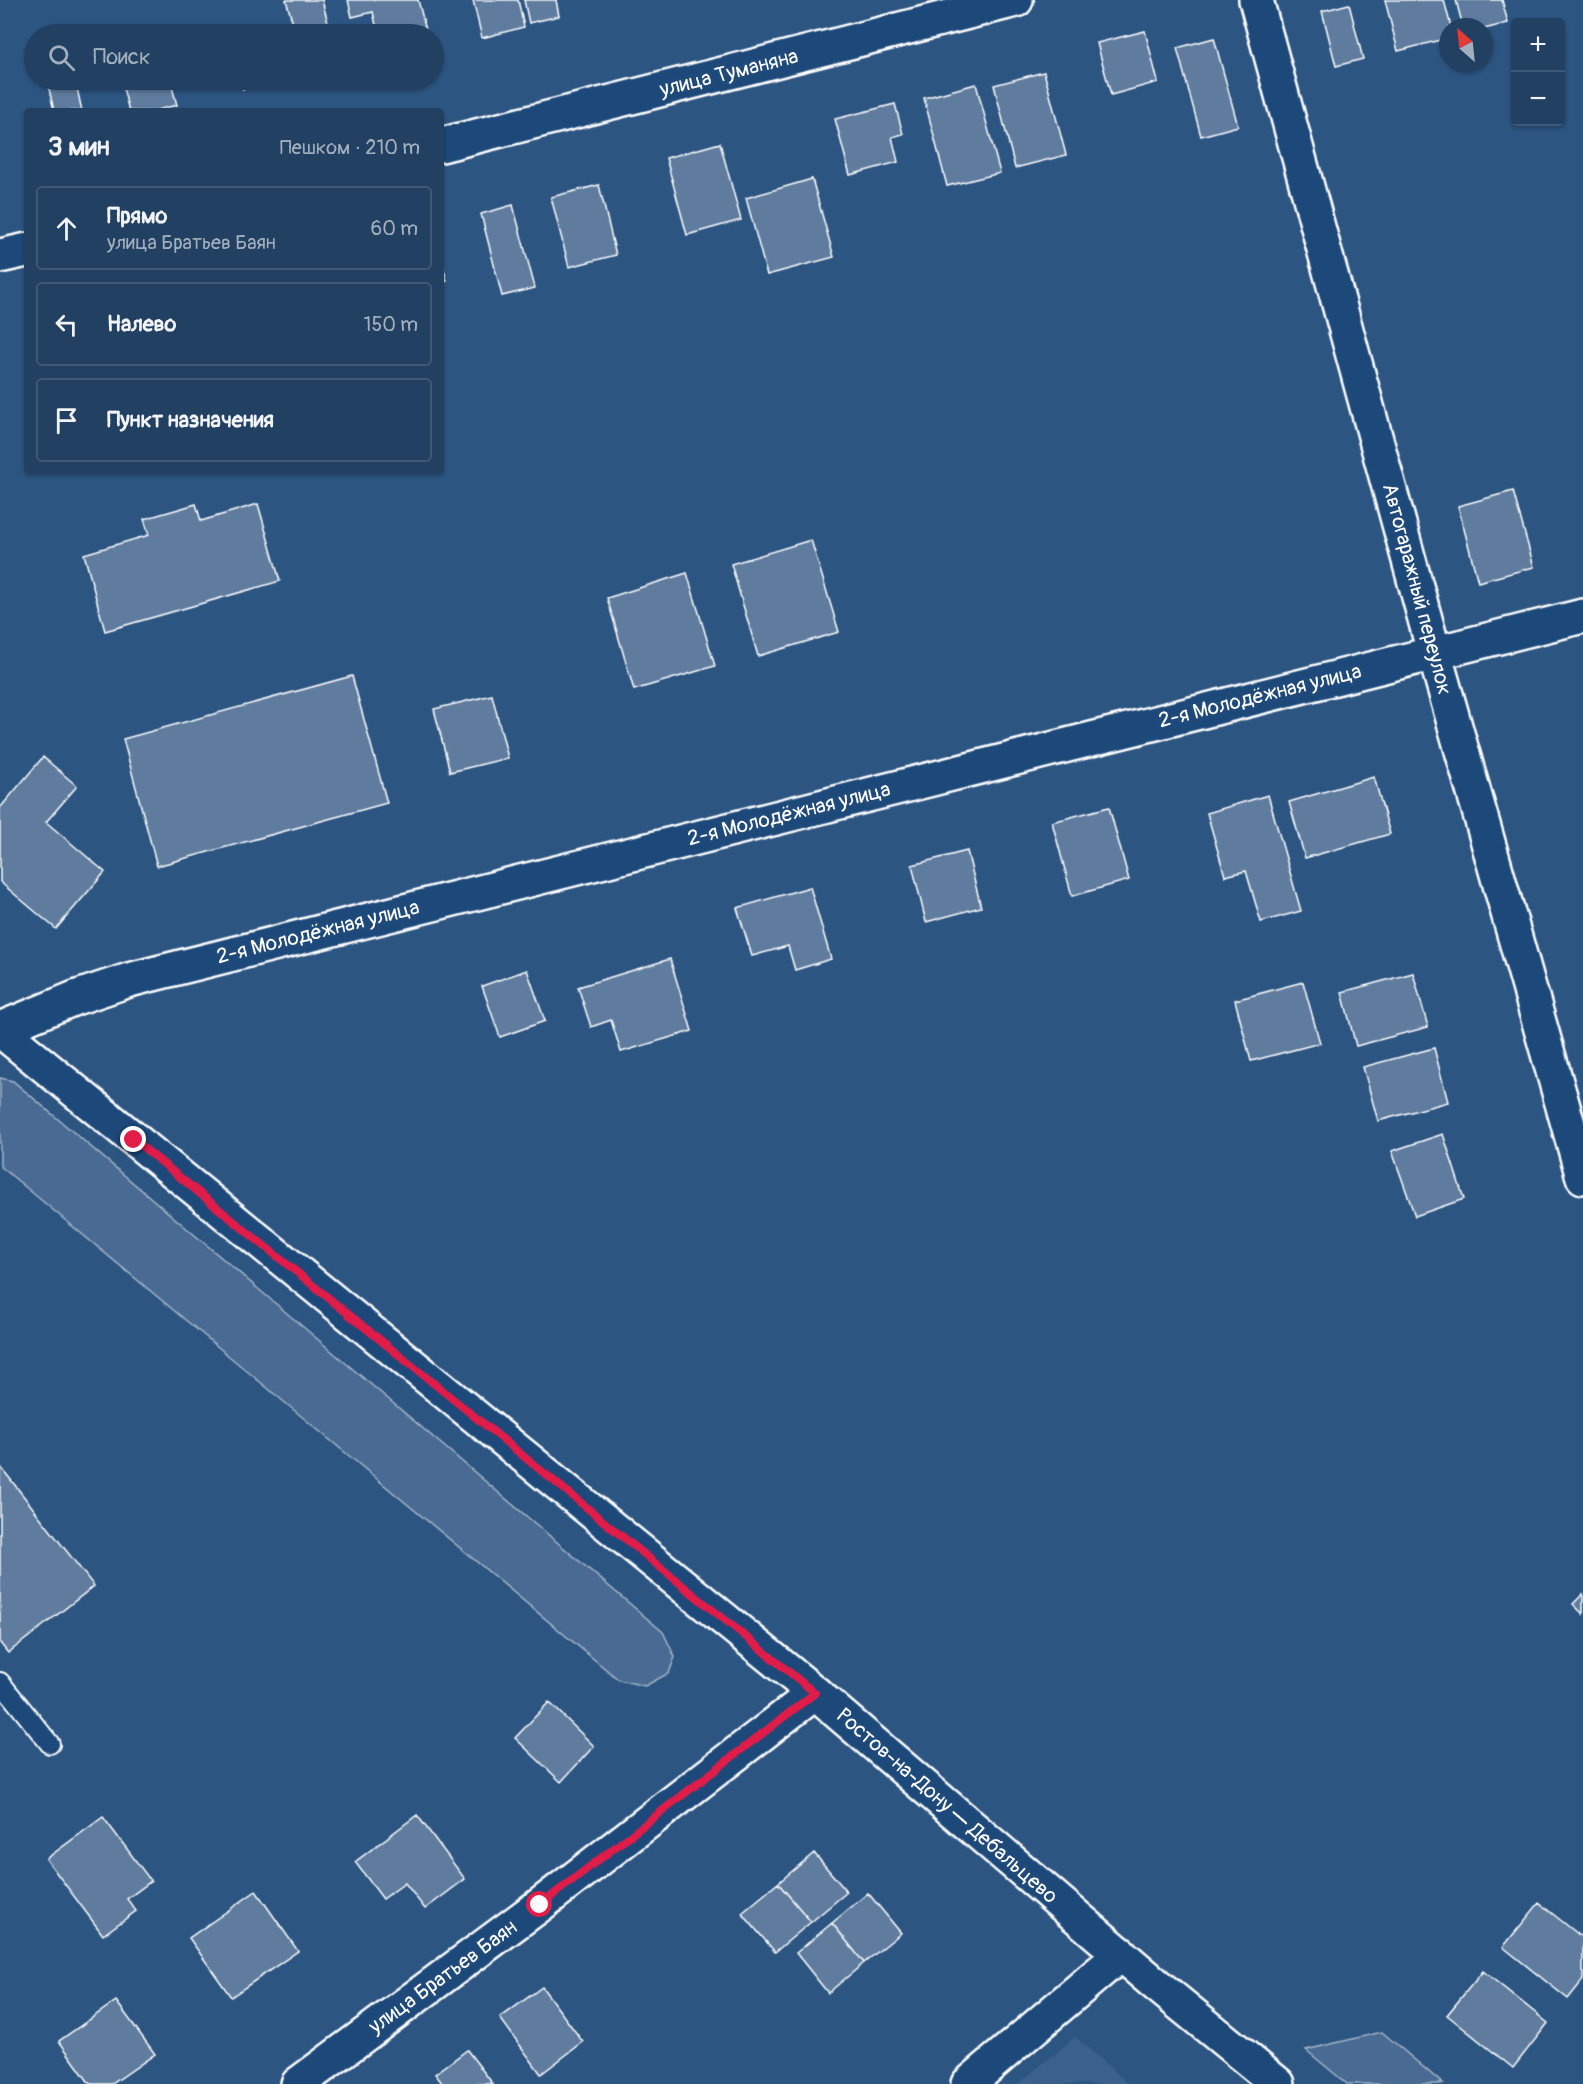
<!DOCTYPE html>
<html lang="ru">
<meta charset="utf-8">
<style>
body{margin:0;font-family:Pangolin,sans-serif;background:#2d4b6b;color:#f1f3f6}
.controls{position:absolute;right:18px;top:18px;display:grid;overflow:hidden;border-radius:6px;box-shadow:0 2px 4px #0004}
.controls button{width:54px;height:54px;display:grid;place-items:center;padding:0;border:0;border-bottom:2px solid #3e5977;background:#214062;color:#f1f3f6;font:30px sans-serif}
.compass{position:absolute;left:1439px;top:18px;width:54px;height:54px;border-radius:50%;background:#214062;box-shadow:0 2px 4px #0004;rotate:333deg}
.stop{position:absolute;width:18px;height:18px;margin:-14px;border:4px solid #e11d48;border-radius:50%;background:#fff}
.stop.end{background:#e11d48;border-color:#fff;box-shadow:0 2px 6px #0008}
.list{margin:0;padding:0;list-style:none}
h2{display:flex;justify-content:space-between;align-items:center;height:78px;margin:0;padding:0 24px;font-size:26px}
h2 small{font-size:20px;font-weight:400;color:#a2afbe}
.list li{display:grid;grid-template-columns:39px 1fr auto;gap:18px;align-items:center;box-sizing:border-box;height:84px;margin:0 12px 12px;padding:0 12px;border:2px solid #3e5977;border-radius:6px}
.list b{display:block;font-size:22px;white-space:nowrap}
.list p{margin:0;font-size:20px;white-space:nowrap;color:#a2afbe}
.list em{font-size:20px;font-style:normal;color:#a2afbe}
.icon{flex:none;width:33px;height:33px;fill:none;stroke:currentColor;stroke-width:2;stroke-linecap:round;stroke-linejoin:round}
.map{position:relative;flex:none;width:1583px;height:2084px;overflow:hidden}
.search{position:absolute;background:#214062;box-shadow:0 2px 4px #0004;left:24px;top:24px;width:420px;height:66px;display:flex;align-items:center;gap:15px;box-sizing:border-box;padding:0 21px;border-radius:33px;color:#a2afbe;font-size:22px}
.panel{position:absolute;background:#214062;box-shadow:0 2px 4px #0004;left:24px;top:108px;width:420px;height:366px;border-radius:6px}
.map>svg:first-child{display:block}
.built{fill:#3b618b}
.green{fill:#486b92;stroke:#a4b5c8;stroke-width:1.5}
.building{fill:#5e7c9f;stroke:#fff;stroke-width:1.5}
.lines{fill:none;stroke-linecap:round;stroke-linejoin:round}
.lane-casing{stroke:#fff;stroke-width:22}
.street-casing{stroke:#fff;stroke-width:38}
.secondary-casing{stroke:#fff;stroke-width:38}
.lane{stroke:#1f4a7a;stroke-width:18}
.street{stroke:#1f4a7a;stroke-width:33}
.secondary{stroke:#1f4a7a;stroke-width:33}
.route{stroke:#e11d48;stroke-width:8}
.labels{text-anchor:middle;dominant-baseline:central;stroke-width:6;stroke-linejoin:round;paint-order:stroke}
.street-label{font-size:21px;fill:#fff;stroke:#1f4a7a}
</style>
<div class="map">
<svg width="1583" height="2084" viewBox="0 0 1583 2084">
<rect width="100%" height="100%" fill="#2c5582"/>
<filter id="ink" filterUnits="userSpaceOnUse"><feTurbulence type="fractalNoise" baseFrequency=".0167" numOctaves="2"/><feDisplacementMap in="SourceGraphic" scale="12" xChannelSelector="R" yChannelSelector="G"/><feConvolveMatrix kernelMatrix="1 2 1 2 8 2 1 2 1" color-interpolation-filters="sRGB"/></filter>
<g filter="url(#ink)">
<path class="built" d="M 1075,2037 L 1129,2084 L 1018,2084 Z"/>
<path class="green" d="M 0,1078 L 13,1081 L 663,1632 L 675,1657 L 669,1673 L 645,1686 L 619,1680 L 0,1166 Z
M 1382,2032 L 1443,2084 L 1347,2084 L 1306,2050 Z"/>
<path class="building" d="M 286,0 L 322,0 L 331,34 L 296,34 Z
M 348,0 L 418,0 L 427,34 L 378,34 L 373,12 L 352,17 Z
M 473,0 L 518,0 L 524,27 L 482,38 Z
M 524,0 L 556,0 L 559,16 L 529,23 Z
M 1385,0 L 1444,0 L 1451,27 L 1448,27 L 1448,38 L 1398,51 Z
M 1456,0 L 1502,0 L 1508,23 L 1484,29 L 1484,27 L 1463,27 Z
M 1349,4 L 1363,59 L 1336,66 L 1322,11 Z
M 1145,31 L 1158,82 L 1111,95 L 1097,43 Z
M 1214,38 L 1238,126 L 1201,136 L 1177,48 Z
M 1044,72 L 1066,155 L 1015,168 L 994,85 Z
M 47,80 L 93,80 L 94,83 L 77,88 L 82,111 L 54,111 Z
M 121,80 L 170,80 L 177,105 L 153,111 L 129,111 Z
M 241,80 L 281,80 L 243,89 Z
M 976,84 L 1000,173 L 947,186 L 924,98 Z
M 895,104 L 903,134 L 892,137 L 898,162 L 850,175 L 835,119 Z
M 720,143 L 741,220 L 687,235 L 666,158 Z
M 812,179 L 834,257 L 767,275 L 746,198 Z
M 599,185 L 616,255 L 569,267 L 551,197 Z
M 513,205 L 535,288 L 502,296 L 481,214 Z
M 441,258 L 447,281 L 441,283 Z
M 1513,491 L 1534,567 L 1478,582 L 1458,506 Z
M 196,504 L 201,521 L 258,504 L 280,581 L 105,631 L 84,554 L 149,535 L 144,519 Z
M 811,540 L 839,632 L 758,656 L 731,564 Z
M 687,573 L 715,666 L 634,690 L 607,598 Z
M 352,676 L 387,803 L 157,866 L 123,739 Z
M 492,695 L 508,758 L 450,772 L 434,709 Z
M 43,757 L 77,786 L 46,822 L 105,872 L 56,929 L 0,882 L 0,808 Z
M 1374,777 L 1390,834 L 1305,858 L 1289,802 Z
M 1268,795 L 1301,911 L 1261,922 L 1246,871 L 1225,876 L 1207,813 Z
M 1109,807 L 1129,880 L 1072,896 L 1052,822 Z
M 967,851 L 981,907 L 926,922 L 912,865 Z
M 810,887 L 831,959 L 795,970 L 788,946 L 752,956 L 737,908 Z
M 670,959 L 692,1031 L 621,1052 L 611,1020 L 591,1027 L 578,987 Z
M 527,970 L 545,1021 L 500,1037 L 482,986 Z
M 1413,973 L 1428,1027 L 1356,1046 L 1342,992 Z
M 1303,982 L 1320,1043 L 1251,1061 L 1235,1000 Z
M 1434,1048 L 1448,1102 L 1378,1121 L 1363,1067 Z
M 1443,1134 L 1464,1199 L 1415,1216 L 1392,1151 Z
M 0,1466 L 94,1586 L 8,1653 L 0,1643 Z
M 1583,1594 L 1583,1614 L 1573,1604 Z
M 549,1702 L 594,1746 L 561,1782 L 515,1738 Z
M 417,1815 L 465,1879 L 425,1909 L 405,1883 L 383,1899 L 355,1862 Z
M 103,1817 L 151,1881 L 127,1899 L 136,1911 L 103,1935 L 46,1859 Z
M 814,1853 L 847,1892 L 811,1922 L 778,1883 Z
M 778,1883 L 811,1922 L 775,1952 L 742,1913 Z
M 256,1891 L 298,1951 L 231,1997 L 189,1938 Z
M 868,1893 L 901,1933 L 864,1963 L 832,1923 Z
M 1539,1903 L 1583,1938 L 1583,1980 L 1568,1999 L 1503,1947 Z
M 832,1923 L 864,1963 L 828,1993 L 796,1953 Z
M 1483,1971 L 1548,2023 L 1513,2068 L 1447,2015 Z
M 542,1987 L 583,2042 L 541,2074 L 500,2018 Z
M 116,2001 L 155,2054 L 112,2084 L 90,2084 L 59,2041 Z
M 467,2050 L 493,2084 L 443,2084 L 435,2074 Z"/>
<g class="lines">
<defs>
<path id="lane" d="M 0,1682 L 50,1744"/>
<path id="street" d="M 1256,0 L 1434,652 L 1583,1177
M 441,145 L 1016,0
M 0,256 L 27,250
M 0,1029 L 75,998 L 129,980 L 1583,616
M 298,2084 L 540,1905 L 815,1693
M 968,2084 L 1121,1954"/>
<path id="secondary" d="M 0,1030 L 815,1693 L 1153,1982 L 1278,2084"/>
</defs>
<use href="#lane" class="lane-casing"/>
<use href="#street" class="street-casing"/>
<use href="#secondary" class="secondary-casing"/>
<use href="#lane" class="lane"/>
<use href="#street" class="street"/>
<use href="#secondary" class="secondary"/>
</g>
</g>
<g class="lines" filter="url(#ink)">
<path class="route" d="M 134,1140 L 815,1693 L 540,1905"/>
</g>
<g class="labels">
<g class="street-label">
<text transform="translate(729 73) rotate(-14)">улица Туманяна</text>
<text transform="translate(1417 589) rotate(75)">Автогаражный переулок</text>
<text transform="translate(1260 696) rotate(-14)">2-я Молодёжная улица</text>
<text transform="translate(789 814) rotate(-14)">2-я Молодёжная улица</text>
<text transform="translate(318 932) rotate(-14)">2-я Молодёжная улица</text>
<text transform="translate(947 1806) rotate(41)">Ростов-на-Дону — Дебальцево</text>
<text transform="translate(443 1977) rotate(-36)">улица Братьев Баян</text>
</g>
</g>
</svg>
<div class="controls">
<button>+</button>
<button>−</button>
</div>
<svg class="compass" viewBox="-18 -18 36 36"><path d="M0-13l5 13h-10z" fill="#e53935"/><path d="M0 13l5-13h-10z" fill="#a2afbe"/></svg>
<div class="stop" style="left:540px;top:1905px"></div>
<div class="stop end" style="left:134px;top:1140px"></div>
<div class="search"><svg class="icon" aria-label="search" viewBox="0 0 24 24"><circle cx="10" cy="10" r="6"/><path d="M15 15l6 6"/></svg>Поиск</div>
<section class="panel">
<h2>3 мин<small>Пешком · 210 m</small></h2>
<ul class="list">
<li><svg class="icon" aria-label="ahead" viewBox="0 0 24 24"><path d="M12 20V5M6 11l6-6 6 6"/></svg><div><b>Прямо</b><p>улица Братьев Баян</p></div><em>60 m</em></li>
<li><svg class="icon" aria-label="left" viewBox="0 0 24 24"><path d="M17 20v-9H6M10 6l-5 5 5 5"/></svg><div><b>Налево</b></div><em>150 m</em></li>
<li><svg class="icon" aria-label="arrive" viewBox="0 0 24 24"><path d="M6 21V4h12l-3 4 3 4H6"/></svg><div><b>Пункт назначения</b></div></li>
</ul>
</section>
</div>
